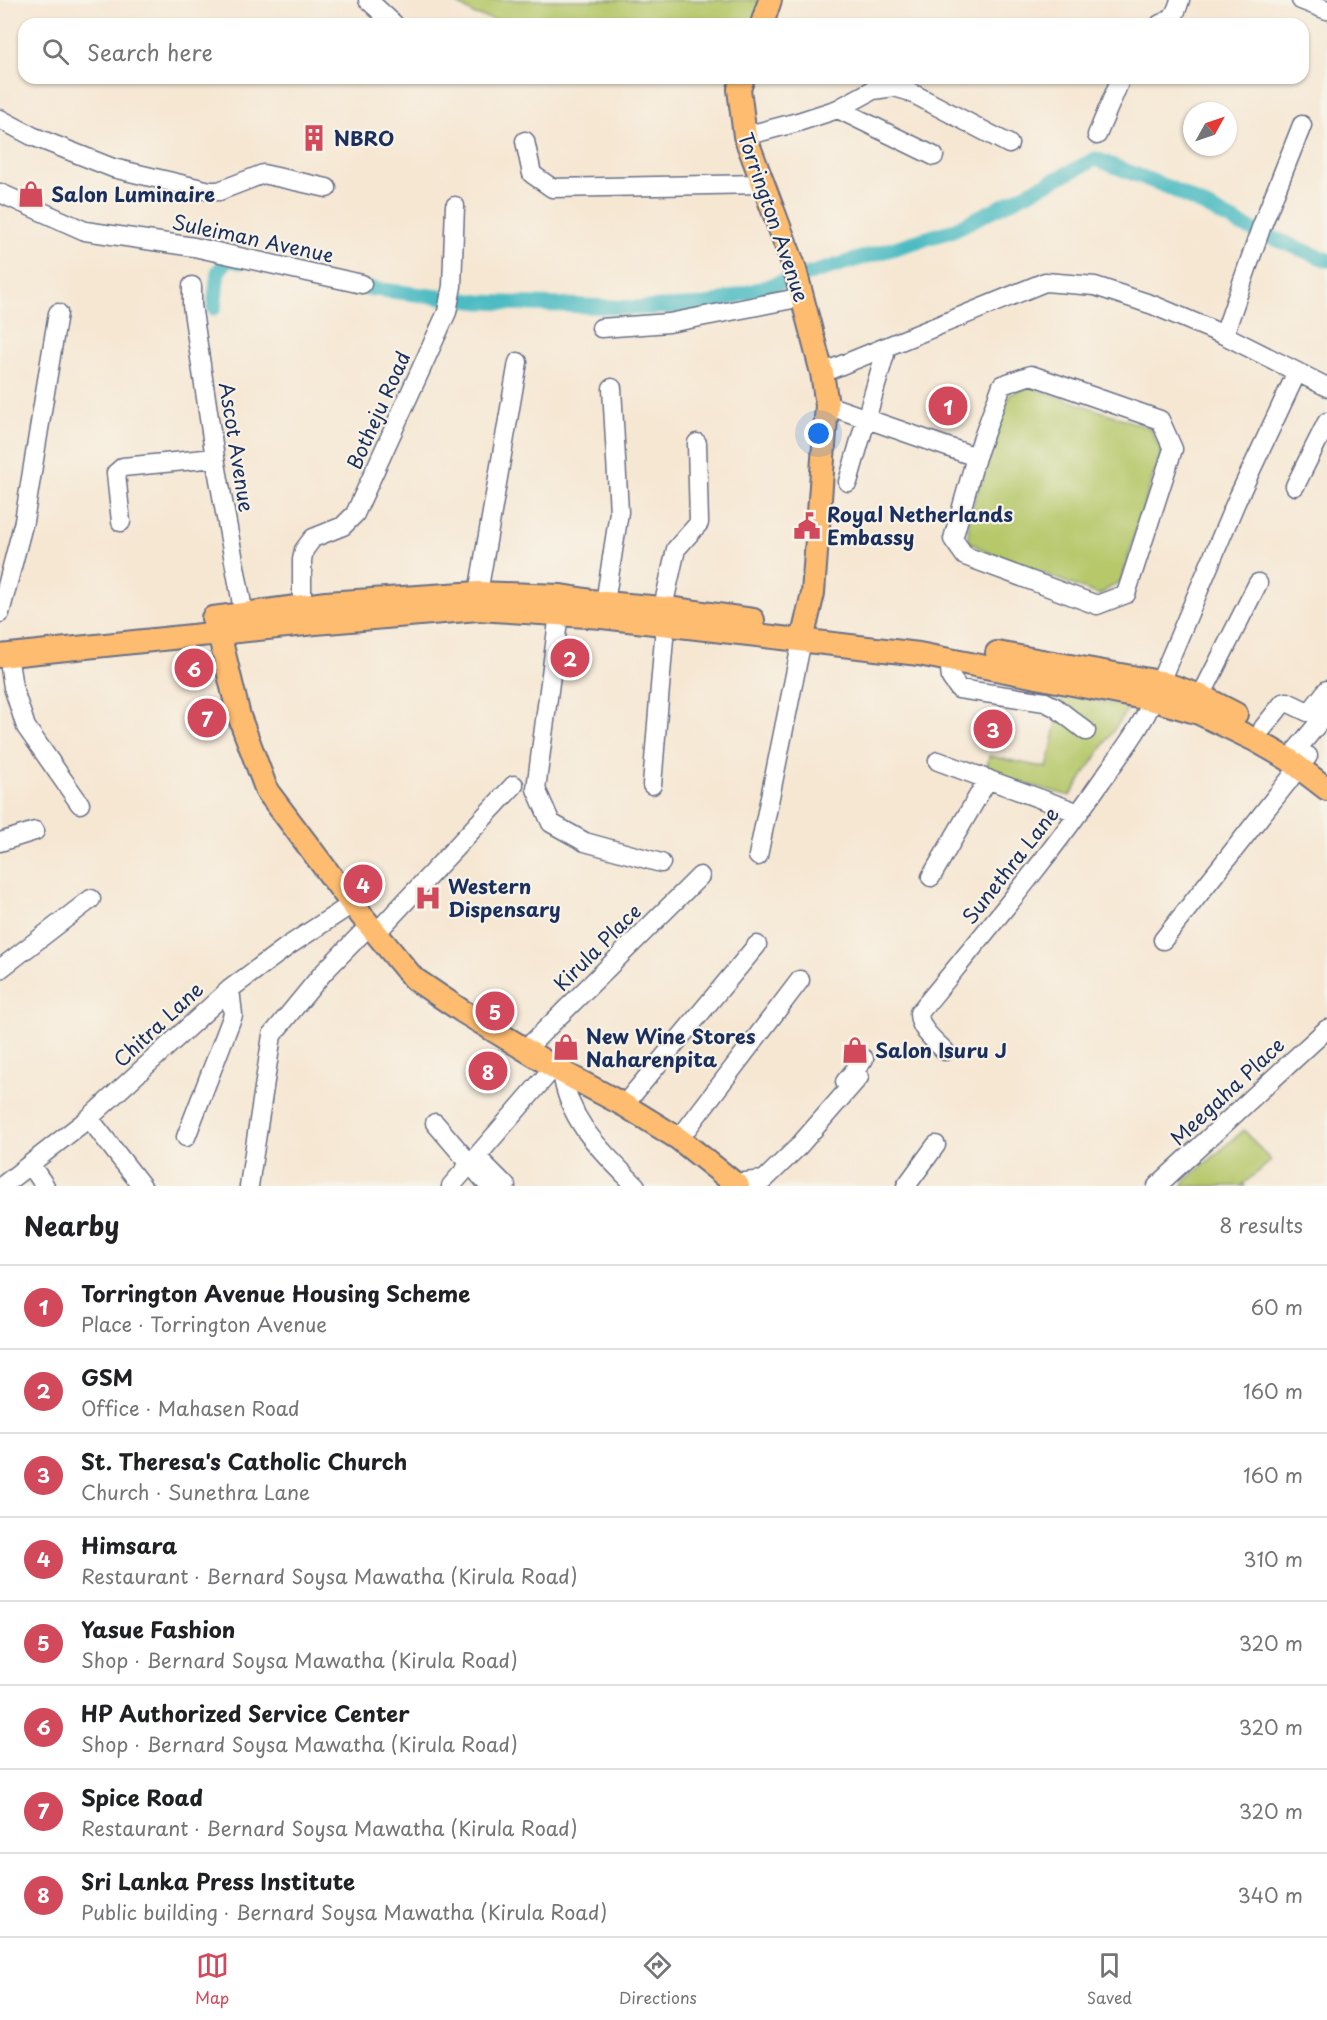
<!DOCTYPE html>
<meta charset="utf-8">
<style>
body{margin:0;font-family:"Playpen Sans",sans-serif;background:#f2f2f2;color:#202124}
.compass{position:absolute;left:1183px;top:102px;width:54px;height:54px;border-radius:50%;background:#fff;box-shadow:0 2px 4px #0004;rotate:50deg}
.you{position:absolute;left:819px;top:434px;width:21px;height:21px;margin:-15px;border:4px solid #fff;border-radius:50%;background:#1a73e8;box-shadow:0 0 0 9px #1a73e833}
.badge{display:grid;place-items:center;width:39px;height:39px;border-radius:50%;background:#d1495b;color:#fff;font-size:20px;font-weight:700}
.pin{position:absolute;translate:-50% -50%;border:3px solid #fff;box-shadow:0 2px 6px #0006}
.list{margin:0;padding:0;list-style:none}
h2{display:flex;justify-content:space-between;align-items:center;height:78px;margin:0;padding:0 24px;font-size:26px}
h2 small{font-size:20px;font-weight:400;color:#757577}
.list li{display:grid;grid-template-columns:39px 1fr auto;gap:18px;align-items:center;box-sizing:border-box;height:84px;padding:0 24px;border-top:2px solid #e0e0e0}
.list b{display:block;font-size:22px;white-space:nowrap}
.list p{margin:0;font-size:20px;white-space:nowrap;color:#757577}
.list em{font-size:20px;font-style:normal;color:#757577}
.icon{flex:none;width:33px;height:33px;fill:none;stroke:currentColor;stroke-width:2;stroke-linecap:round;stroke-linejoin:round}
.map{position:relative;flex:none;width:1327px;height:1186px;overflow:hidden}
.search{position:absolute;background:#fff;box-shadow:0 2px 4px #0004;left:18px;right:18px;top:18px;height:66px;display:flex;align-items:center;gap:15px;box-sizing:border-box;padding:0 21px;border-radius:18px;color:#757577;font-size:22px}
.sheet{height:750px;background:#fff}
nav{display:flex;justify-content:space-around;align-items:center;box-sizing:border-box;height:84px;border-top:2px solid #e0e0e0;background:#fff;font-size:16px;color:#757577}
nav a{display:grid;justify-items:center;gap:3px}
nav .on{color:#d1495b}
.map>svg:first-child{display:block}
.green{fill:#b6c86b;stroke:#687c64;stroke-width:1.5}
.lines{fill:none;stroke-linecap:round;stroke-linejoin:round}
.canal{stroke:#4dbbc3;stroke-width:15}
.minor-casing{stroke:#686f87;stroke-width:21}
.major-casing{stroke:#686f87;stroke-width:26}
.minor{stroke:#fff;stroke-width:18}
.major{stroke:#febc70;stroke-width:22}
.labels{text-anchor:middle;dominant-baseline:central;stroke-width:4.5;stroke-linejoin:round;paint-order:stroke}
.poi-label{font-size:20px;font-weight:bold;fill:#1b2f5e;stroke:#f7f3e8;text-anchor:start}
.street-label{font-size:20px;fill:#1b2f5e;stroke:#f7f3e8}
</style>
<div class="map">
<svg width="1327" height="1186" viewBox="0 0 1327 1186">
<rect width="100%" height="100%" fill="#f7f3e8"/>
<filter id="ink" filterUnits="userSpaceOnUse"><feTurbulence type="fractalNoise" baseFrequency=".0167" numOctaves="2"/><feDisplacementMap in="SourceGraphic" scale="12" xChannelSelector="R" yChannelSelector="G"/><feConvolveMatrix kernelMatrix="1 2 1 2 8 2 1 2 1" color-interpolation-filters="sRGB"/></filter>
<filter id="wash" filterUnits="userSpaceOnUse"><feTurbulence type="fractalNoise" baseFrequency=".008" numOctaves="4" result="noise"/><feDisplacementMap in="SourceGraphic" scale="24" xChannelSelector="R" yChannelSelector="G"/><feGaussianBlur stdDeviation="1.35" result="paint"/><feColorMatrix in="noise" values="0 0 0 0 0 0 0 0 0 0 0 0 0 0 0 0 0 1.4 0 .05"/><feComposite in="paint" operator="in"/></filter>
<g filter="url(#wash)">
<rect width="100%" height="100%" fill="#f6e7d3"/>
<path class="green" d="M 452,0 L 761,0 L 754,24 L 513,24 L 475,15 Z
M 1030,387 L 1150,428 L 1161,452 L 1134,536 L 1122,580 L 1099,595 L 985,551 L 968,541 L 969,517 L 1010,394 Z
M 1063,694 L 1129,707 L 1070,796 L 986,773 L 989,756 L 1047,768 Z
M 1244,1130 L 1271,1161 L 1243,1184 L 1245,1186 L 1183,1186 L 1182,1184 Z"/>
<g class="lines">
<path class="canal" d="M 349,286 L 481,302 L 640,308 L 706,305 L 951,231 L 1096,159 L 1170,188 L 1241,225 L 1327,260
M 214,308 L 218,272 L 228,259 L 240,262"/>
</g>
</g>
<g filter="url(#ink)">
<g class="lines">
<defs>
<path id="minor" d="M 368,0 L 394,24
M 1301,0 L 1327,10
M 1160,24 C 1173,20 1176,13 1180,0
M 838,109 L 934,156
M 0,119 L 32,136 L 113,168 L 210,191 L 219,191 L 263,174 L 327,188
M 1097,135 L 1121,78
M 745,136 L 798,122 L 838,109 L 873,90 L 894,87 L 908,91 L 1009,144
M 525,141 L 532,174 L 552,188 L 762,184
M 0,193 L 85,231 L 194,247 L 362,284
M 192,286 L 192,305 L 215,458 L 244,615
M 601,328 L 669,323 L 803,297
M 1224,335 L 1261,228 L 1302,125
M 822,373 L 1045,282 L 1095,286 L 1153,305 L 1224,335 L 1327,387
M 1031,375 L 1160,420 L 1173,449 L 1126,594 L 1097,605 L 965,556 L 953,539 L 976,457 L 1002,385 Z
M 827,405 L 976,457
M 848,482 L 887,347
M 1295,486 L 1327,422
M 121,522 L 116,473 L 123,467 L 215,458
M 478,593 L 518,362
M 605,603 L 619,512 L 612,388
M 302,605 L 302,560 L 304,550 L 313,538 L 343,526 L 355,514 L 447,312 L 452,286 L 455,206
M 663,607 L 676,549 L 699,523 L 697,443
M 0,613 L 24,521 L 58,313
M 559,614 L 536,789 L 551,823 L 585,842 L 661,863
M 8,655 L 13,687 L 26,727 L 80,804
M 949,659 L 951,678 L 959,689 L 1045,702 L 1055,707 L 1086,731
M 1201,696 L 1258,583
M 1263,728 L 1283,703 L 1287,702 L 1308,712 L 1311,711 L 1327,690
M 1297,749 L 1327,713
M 938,761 L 1079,813
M 652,785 L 665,626
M 0,842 L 35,831
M 758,856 L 802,640
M 931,877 L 988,779
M 376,933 L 514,785
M 1163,940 L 1308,756
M 0,969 L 91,899
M 526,1049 L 700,876
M 945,1051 C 934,1040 919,1029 919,1013 C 982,936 1046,861 1102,780 C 1124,749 1149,717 1160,682 L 1236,502 L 1297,372
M 562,1072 C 569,1123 602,1151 636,1186
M 845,1082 L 864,1059
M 624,1105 L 757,945
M 89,1118 L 142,1186
M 435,1123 L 489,1186
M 186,1137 L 233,1015 L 230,989
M 679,1139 L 800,980
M 482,1162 L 506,1186
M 30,1164 L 45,1186
M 735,1183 L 764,1180 L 798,1147 L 859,1077
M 2,1186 L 89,1118 L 230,989 L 288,946 L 352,904
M 249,1186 L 272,1035 L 323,973 L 370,925
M 451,1186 L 554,1067
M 906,1186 L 936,1145
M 1157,1186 L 1327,1029"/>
<path id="major" d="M 762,24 L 770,0
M 743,78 L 739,89 L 745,136 L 794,266 L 822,373 L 827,405 L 813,593 L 802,640
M 213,618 L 326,603 L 478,593 L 561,596 L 605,603 L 674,609 L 753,620
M 218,619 L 219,633 L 239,716 L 267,791 L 352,904 L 413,978 L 462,1011 L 562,1072 L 624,1105 L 679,1139 L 738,1186
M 997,653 L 1160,682 L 1201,696 L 1236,714
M 0,656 L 315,623 L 478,609 L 602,617 L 919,654 L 1154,700 L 1199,713 L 1255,740 L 1288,759 L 1327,789"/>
</defs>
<use href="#minor" class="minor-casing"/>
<use href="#major" class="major-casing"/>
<use href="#minor" class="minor"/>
<use href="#major" class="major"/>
</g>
</g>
<defs>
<symbol id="building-bare" viewBox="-9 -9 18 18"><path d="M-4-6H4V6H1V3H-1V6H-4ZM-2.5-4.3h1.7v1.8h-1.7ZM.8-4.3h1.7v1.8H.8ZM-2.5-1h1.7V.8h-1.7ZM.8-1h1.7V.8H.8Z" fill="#d1495b" stroke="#f7f3e8" stroke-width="2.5" paint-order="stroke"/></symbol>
<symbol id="shop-bare" viewBox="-9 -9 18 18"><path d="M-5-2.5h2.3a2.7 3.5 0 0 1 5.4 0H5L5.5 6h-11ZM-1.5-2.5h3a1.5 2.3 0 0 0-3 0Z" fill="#d1495b" stroke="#f7f3e8" stroke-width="2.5" paint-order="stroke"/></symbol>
<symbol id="civic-bare" viewBox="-9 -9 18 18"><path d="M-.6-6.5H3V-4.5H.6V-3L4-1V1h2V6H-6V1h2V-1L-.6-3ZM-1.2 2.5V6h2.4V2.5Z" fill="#d1495b" stroke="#f7f3e8" stroke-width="2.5" paint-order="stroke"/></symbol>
<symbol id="hospital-bare" viewBox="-9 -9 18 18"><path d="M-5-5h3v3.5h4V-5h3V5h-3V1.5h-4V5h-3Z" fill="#d1495b" stroke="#f7f3e8" stroke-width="2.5" paint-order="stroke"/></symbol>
</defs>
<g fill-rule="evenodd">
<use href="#building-bare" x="295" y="119" width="38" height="38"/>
<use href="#shop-bare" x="12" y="175" width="38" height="38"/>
<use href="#civic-bare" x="788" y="507" width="38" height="38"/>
<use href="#hospital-bare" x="409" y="879" width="38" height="38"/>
<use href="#shop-bare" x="547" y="1028" width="38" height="38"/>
<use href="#shop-bare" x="836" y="1031" width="38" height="38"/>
</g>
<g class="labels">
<g class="poi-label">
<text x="334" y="138">NBRO</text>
<text x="51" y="194">Salon Luminaire</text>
<text x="827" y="514">Royal Netherlands<tspan x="827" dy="23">Embassy</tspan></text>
<text x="448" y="886">Western<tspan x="448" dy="23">Dispensary</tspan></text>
<text x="586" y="1036">New Wine Stores<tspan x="586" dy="23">Naharenpita</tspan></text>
<text x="875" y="1050">Salon Isuru J</text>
</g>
<g class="street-label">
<text transform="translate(774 217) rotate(71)">Torrington Avenue</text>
<text transform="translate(253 238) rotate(12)">Suleiman Avenue</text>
<text transform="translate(378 410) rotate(-66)">Botheju Road</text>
<text transform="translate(237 447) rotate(81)">Ascot Avenue</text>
<text transform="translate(1010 865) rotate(-52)">Sunethra Lane</text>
<text transform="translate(597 947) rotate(-45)">Kirula Place</text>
<text transform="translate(158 1024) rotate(-43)">Chitra Lane</text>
<text transform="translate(1227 1091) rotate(-43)">Meegaha Place</text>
</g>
</g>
</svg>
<svg class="compass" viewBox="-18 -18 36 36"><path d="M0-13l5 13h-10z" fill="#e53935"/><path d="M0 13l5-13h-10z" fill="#757577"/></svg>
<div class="you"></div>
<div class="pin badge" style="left:948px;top:406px">1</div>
<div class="pin badge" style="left:570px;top:658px">2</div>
<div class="pin badge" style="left:993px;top:729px">3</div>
<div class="pin badge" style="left:363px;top:884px">4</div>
<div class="pin badge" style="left:495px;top:1011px">5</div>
<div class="pin badge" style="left:194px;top:668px">6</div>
<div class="pin badge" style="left:207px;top:718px">7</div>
<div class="pin badge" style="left:488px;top:1071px">8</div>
<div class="search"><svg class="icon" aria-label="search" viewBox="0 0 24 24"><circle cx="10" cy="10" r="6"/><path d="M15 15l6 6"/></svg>Search here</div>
</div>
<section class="sheet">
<h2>Nearby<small>8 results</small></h2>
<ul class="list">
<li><span class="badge">1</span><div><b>Torrington Avenue Housing Scheme</b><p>Place · Torrington Avenue</p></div><em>60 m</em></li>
<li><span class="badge">2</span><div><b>GSM</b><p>Office · Mahasen Road</p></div><em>160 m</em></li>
<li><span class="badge">3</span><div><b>St. Theresa's Catholic Church</b><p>Church · Sunethra Lane</p></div><em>160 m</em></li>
<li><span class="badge">4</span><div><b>Himsara</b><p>Restaurant · Bernard Soysa Mawatha (Kirula Road)</p></div><em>310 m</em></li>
<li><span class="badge">5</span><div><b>Yasue Fashion</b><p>Shop · Bernard Soysa Mawatha (Kirula Road)</p></div><em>320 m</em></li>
<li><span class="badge">6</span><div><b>HP Authorized Service Center</b><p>Shop · Bernard Soysa Mawatha (Kirula Road)</p></div><em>320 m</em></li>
<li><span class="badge">7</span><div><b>Spice Road</b><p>Restaurant · Bernard Soysa Mawatha (Kirula Road)</p></div><em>320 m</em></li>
<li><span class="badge">8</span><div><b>Sri Lanka Press Institute</b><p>Public building · Bernard Soysa Mawatha (Kirula Road)</p></div><em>340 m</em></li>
</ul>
</section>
<nav>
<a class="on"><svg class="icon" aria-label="map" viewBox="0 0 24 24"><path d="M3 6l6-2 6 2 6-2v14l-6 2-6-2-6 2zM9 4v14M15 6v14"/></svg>Map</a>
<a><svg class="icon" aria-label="directions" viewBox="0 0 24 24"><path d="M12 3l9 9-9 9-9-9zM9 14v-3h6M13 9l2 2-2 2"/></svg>Directions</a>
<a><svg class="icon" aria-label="saved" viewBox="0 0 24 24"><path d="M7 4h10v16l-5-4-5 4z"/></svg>Saved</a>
</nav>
